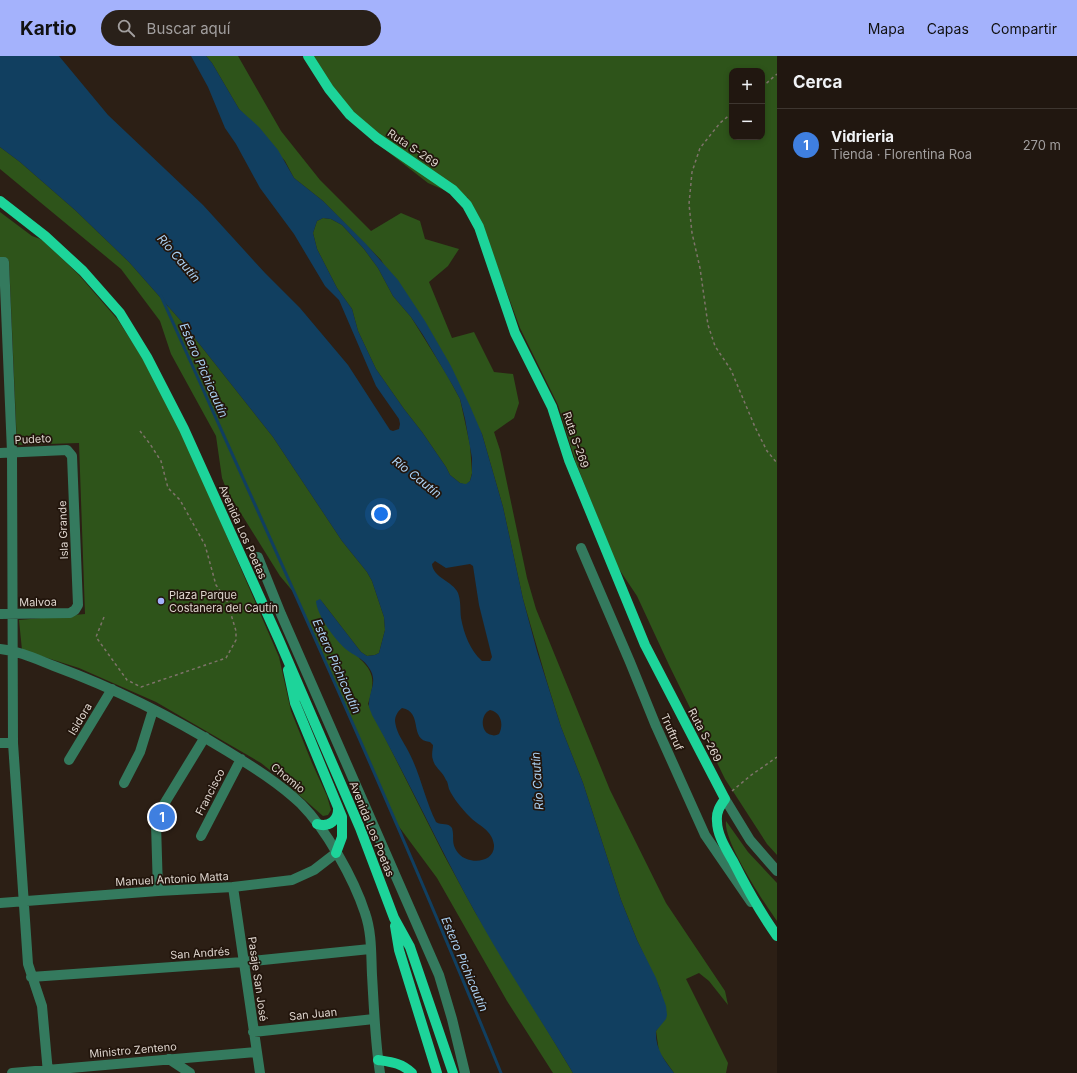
<!DOCTYPE html>
<html lang="es">
<meta charset="utf-8">
<style>
body{margin:0;font-family:Inter,sans-serif;background:#292019;color:#f1f3f6}
.controls{position:absolute;right:12px;top:12px;display:grid;overflow:hidden;border-radius:8px;box-shadow:0 2px 6px #0003}
.controls button{width:36px;height:36px;display:grid;place-items:center;padding:0;border:0;border-bottom:1px solid #3e3630;background:#211710;color:#f1f3f6;font:20px sans-serif}
.you{position:absolute;left:381px;top:458px;width:14px;height:14px;margin:-10px;border:3px solid #fff;border-radius:50%;background:#1a73e8;box-shadow:0 0 0 6px #1a73e833}
.badge{display:grid;place-items:center;width:26px;height:26px;border-radius:50%;background:#a4b2fc;color:#fff;font-size:13px;font-weight:700}
.pin{position:absolute;translate:-50% -50%;border:2px solid #fff;box-shadow:0 1px 4px #0006}
.list{margin:0;padding:0;list-style:none}
h2{display:flex;justify-content:space-between;align-items:center;height:52px;margin:0;padding:0 16px;font-size:17px}
h2 small{font-size:13px;font-weight:400;color:#a29f9f}
.list li{display:grid;grid-template-columns:26px 1fr auto;gap:12px;align-items:center;box-sizing:border-box;height:72px;padding:0 16px;border-top:1px solid #3e3630}
.list b{display:block;font-size:15px;white-space:nowrap}
.list p{margin:0;font-size:13px;white-space:nowrap;color:#a29f9f}
.list em{font-size:13px;font-style:normal;color:#a29f9f}
.icon{flex:none;width:22px;height:22px;fill:none;stroke:currentColor;stroke-width:2;stroke-linecap:round;stroke-linejoin:round}
.map{position:relative;flex:none;width:777px;height:1017px;overflow:hidden}
header{display:flex;align-items:center;gap:24px;box-sizing:border-box;height:56px;padding:0 20px;background:#a4b2fc;color:#111}
header strong{font-size:19px}
nav{display:flex;gap:22px;margin-inline-start:auto;font-size:14px}
.search{width:280px;height:36px;background:#292019;display:flex;align-items:center;gap:10px;box-sizing:border-box;padding:0 14px;border-radius:22px;color:#a29f9f;font-size:15px}
main{display:flex}
aside{flex:1;background:#211710}
.map>svg:first-child{display:block}
.green{fill:#2e541a;fill-rule:evenodd}
.water{fill:#113f60;fill-rule:evenodd}
.lines{fill:none;stroke-linecap:round;stroke-linejoin:round}
.stream{stroke:#113f60;stroke-width:3}
.path{stroke:#7e736a;stroke-width:1.5;stroke-dasharray:3 3;stroke-linecap:butt}
.minor{stroke:#347a5e;stroke-width:10}
.major{stroke:#1dd49a;stroke-width:10}
.poi-dot{fill:#a4b2fc;stroke:#22150c;stroke-width:1.5}
.labels{text-anchor:middle;dominant-baseline:central;stroke-width:3.5;stroke-linejoin:round;paint-order:stroke}
.street-label{font-size:11px;fill:#ded5ce;stroke:#22150c}
.poi-label{font-size:11px;fill:#ded5ce;stroke:#22150c;text-anchor:start}
.water-label{font-size:12px;font-style:italic;fill:#aad0f2;stroke:#22150c}
</style>
<header>
<strong>Kartio</strong>
<div class="search"><svg class="icon" aria-label="search" viewBox="0 0 24 24"><circle cx="10" cy="10" r="6"/><path d="M15 15l6 6"/></svg>Buscar aquí</div>
<nav><a>Mapa</a><a>Capas</a><a>Compartir</a></nav>
</header>
<main>
<div class="map">
<svg width="777" height="1017" viewBox="0 0 777 1017">
<rect width="100%" height="100%" fill="#2c1f15"/>
<path class="green" d="M 206,0 L 238,0 L 281,75 L 320,124 L 371,175 L 401,157 L 420,165 L 425,183 L 459,193 L 448,210 L 429,226 L 452,282 L 474,276 L 494,316 L 513,318 L 519,347 L 514,362 L 494,376 L 500,394 L 527,522 L 536,553 L 610,734 L 666,847 L 725,935 L 728,949 L 709,925 L 699,917 L 686,923 L 728,1007 L 726,1017 L 674,1017 L 659,996 L 656,975 L 658,972 L 661,935 L 637,884 L 621,844 L 583,727 L 561,671 L 547,626 L 523,543 L 503,451 L 482,378 L 381,204 L 323,145 L 294,122 L 285,105 L 239,53 L 212,7 Z
M 304,0 L 777,0 L 777,799 L 767,788 L 725,723 L 669,609 L 637,540 L 617,510 L 576,407 L 558,349 L 520,272 L 483,172 L 478,159 L 467,141 L 460,141 L 428,127 L 383,92 L 338,48 ZM 732,15 L 762,15 L 762,81 L 732,81 Z
M 0,91 L 20,106 L 75,154 L 129,206 L 182,266 L 273,381 L 342,485 L 367,516 L 372,525 L 384,561 L 385,574 L 379,597 L 375,599 L 367,600 L 361,596 L 320,543 L 360,603 C 376,617 374,629 368,648 L 444,799 L 475,856 L 547,974 L 573,1017 L 553,1017 L 507,945 L 437,822 L 397,768 L 295,538 L 280,520 L 227,435 L 222,422 L 216,380 L 171,298 L 160,265 L 121,213 L 0,113 Z
M 0,156 L 32,180 L 43,184 L 79,219 L 118,264 L 143,303 L 174,358 L 279,601 L 291,655 L 312,707 L 327,740 L 331,754 L 328,759 L 323,760 L 281,723 L 261,707 L 156,646 L 79,612 L 22,594 L 19,564 L 85,558 L 79,387 L 17,389 L 9,204 L 0,204 Z
M 323,162 L 331,163 L 342,169 L 364,193 L 378,212 L 393,240 L 411,261 L 447,319 L 460,343 L 470,389 L 472,417 L 470,425 L 466,429 L 460,427 L 450,419 L 446,411 L 422,376 L 404,353 L 376,313 L 358,275 L 352,253 L 337,232 L 317,193 L 313,177 L 317,165 Z
M 726,765 L 748,796 L 777,827 L 777,865 C 764,847 723,785 726,765 Z"/>
<path class="water" d="M 0,0 L 59,0 L 108,59 L 203,149 L 265,217 L 300,252 L 348,309 L 390,374 L 393,375 L 399,373 L 400,368 L 399,363 L 376,330 L 339,244 L 325,230 L 294,178 L 260,132 L 236,88 L 225,72 L 208,31 L 191,0 L 206,0 L 212,7 L 239,53 L 259,71 L 278,94 L 294,122 L 323,145 L 366,188 L 398,224 L 425,265 L 451,310 L 470,350 L 482,378 L 503,451 L 523,543 L 537,595 L 561,671 L 583,727 L 621,844 L 637,884 L 656,922 L 666,950 L 667,959 L 666,963 L 656,975 C 655,992 664,1004 674,1017 L 573,1017 C 541,963 505,911 475,856 C 439,791 408,723 372,659 C 371,655 368,651 369,647 C 370,632 379,624 367,609 C 362,602 353,599 347,594 C 336,585 317,560 316,545 L 320,543 L 361,596 L 367,600 L 375,599 L 379,597 L 385,574 L 384,561 L 372,525 L 367,516 L 342,485 L 273,381 L 182,266 L 129,206 L 75,154 L 20,106 L 0,91 ZM 323,162 L 331,163 L 342,169 L 364,193 L 378,212 L 393,240 L 411,261 L 423,279 L 453,330 L 460,343 L 465,363 L 472,402 L 472,418 L 470,425 L 466,428 L 460,427 L 450,419 L 446,411 L 422,376 L 404,353 L 376,313 L 358,275 L 352,253 L 337,232 L 317,193 L 313,177 L 317,165 ZM 435,505 L 446,512 L 470,508 L 473,510 L 479,549 L 492,601 L 490,605 L 482,605 C 470,594 464,578 461,562 C 460,553 461,545 458,537 C 453,525 433,522 432,508 ZM 402,652 C 424,656 408,684 430,686 L 433,689 C 433,693 431,699 433,704 C 435,712 443,716 446,724 C 448,726 448,730 449,733 C 453,742 462,753 469,760 C 478,770 492,773 494,789 C 495,807 469,809 459,798 C 450,787 455,783 452,772 C 448,766 442,770 436,766 C 424,742 420,715 406,691 C 401,682 396,675 395,665 C 395,660 398,655 402,652 ZM 490,654 C 501,656 504,669 499,678 C 497,679 494,680 492,679 C 480,678 480,658 490,654 Z"/>
<g class="lines">
<path class="stream" d="M 161,240 C 277,498 395,755 501,1017"/>
<path class="path" d="M 762,31 L 777,18
M 732,57 L 720,67 L 700,92 L 692,116 L 689,148 L 692,177 L 700,212 L 708,269 L 715,290 L 731,314 L 755,371 L 767,395 L 777,407
M 104,561 L 96,581 L 127,624 L 141,631 L 226,602 L 236,584 L 236,575 L 227,545 L 216,529 L 205,489 L 180,444 L 168,432 L 161,405 L 150,388 L 140,375
M 732,735 L 750,720 L 777,701"/>
<path class="minor" d="M 0,206 L 4,206 L 12,396 L 13,687 L 28,908 L 42,950 L 48,1017
M 0,397 L 67,394 L 72,400 L 78,549 L 75,554 L 70,557 L 0,558
M 581,492 L 630,606 L 656,670 L 705,779 L 751,846
M 258,501 L 281,558 L 439,919 L 452,963 L 465,1017
M 0,593 C 19,595 36,603 54,610 C 114,632 172,661 227,695 C 253,711 279,727 301,748 C 326,773 354,823 365,857 C 372,877 371,898 372,919 C 374,952 375,985 380,1017
M 0,687 L 13,687
M 69,704 L 112,633
M 124,727 L 140,696 L 153,654
M 725,743 L 750,784 L 777,815
M 201,780 L 241,703
M 233,831 L 260,1017
M 158,835 L 156,768 L 158,758 L 205,681
M 0,847 L 158,835 L 233,831 L 292,824 L 314,814 L 336,797
M 31,921 L 243,906 L 370,893
M 253,976 L 374,963
M 169,1003 L 190,1017
M 12,1017 L 257,996"/>
<path class="major" d="M 308,0 L 329,33 L 350,59 L 377,82 L 453,134 L 467,149 L 479,171 L 515,277 L 552,351 L 569,404 L 645,589 L 725,743 C 720,750 716,756 717,765 C 717,779 726,793 733,805 C 746,831 760,856 777,880
M 0,145 L 45,180 L 83,215 L 120,257 L 147,301 L 184,373 L 279,584 L 360,772 L 394,862 L 410,891 L 453,1017
M 288,614 L 295,647 L 342,761 L 342,781 L 336,797
M 317,768 C 329,772 339,764 338,751
M 395,870 L 399,894 L 437,1017
M 378,1004 C 391,1006 402,1007 412,1017"/>
</g>
<circle class="poi-dot" cx="161" cy="545" r="4"/>
<g class="labels">
<g class="street-label">
<text transform="translate(413 92) rotate(34)">Ruta S-269</text>
<text transform="translate(33 383) rotate(-3)">Pudeto</text>
<text transform="translate(576 384) rotate(71)">Ruta S-269</text>
<text transform="translate(63 474) rotate(-92)">Isla Grande</text>
<text transform="translate(243 476) rotate(66)">Avenida Los Poetas</text>
<text transform="translate(38 546) rotate(-1)">Malvoa</text>
<text transform="translate(80 663) rotate(-59)">Isidora</text>
<text transform="translate(672 676) rotate(66)">Truftruf</text>
<text transform="translate(705 679) rotate(62)">Ruta S-269</text>
<text transform="translate(288 722) rotate(39)">Chomio</text>
<text transform="translate(210 736) rotate(-63)">Francisco</text>
<text transform="translate(372 773) rotate(68)">Avenida Los Poetas</text>
<text transform="translate(172 823) rotate(-3)">Manuel Antonio Matta</text>
<text transform="translate(200 897) rotate(-4)">San Andrés</text>
<text transform="translate(258 923) rotate(82)">Pasaje San José</text>
<text transform="translate(313 958) rotate(-6)">San Juan</text>
<text transform="translate(133 994) rotate(-5)">Ministro Zenteno</text>
</g>
<g class="poi-label">
<text x="169" y="539">Plaza Parque<tspan x="169" dy="13">Costanera del Cautín</tspan></text>
</g>
<g class="water-label">
<text transform="translate(179 202) rotate(49)">Río Cautín</text>
<text transform="translate(204 314) rotate(66)">Estero Pichicautín</text>
<text transform="translate(417 421) rotate(38)">Río Cautín</text>
<text transform="translate(337 610) rotate(66)">Estero Pichicautín</text>
<text transform="translate(537 725) rotate(-94)">Río Cautín</text>
<text transform="translate(465 908) rotate(67)">Estero Pichicautín</text>
</g>
</g>
</svg>
<div class="controls">
<button>+</button>
<button>−</button>
</div>
<div class="you"></div>
<div class="pin badge" style="left:162px;top:761px;background:#3f7fe0">1</div>
</div>
<aside>
<h2>Cerca<small></small></h2>
<ul class="list">
<li><span class="badge" style="background:#3f7fe0">1</span><div><b>Vidrieria</b><p>Tienda · Florentina Roa</p></div><em>270 m</em></li>
</ul>
</aside>
</main>
